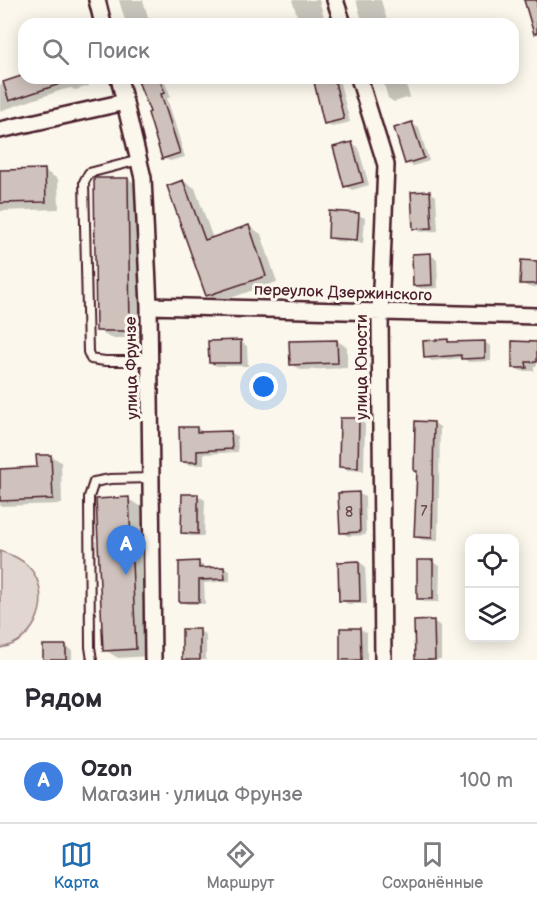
<!DOCTYPE html>
<html lang="ru">
<meta charset="utf-8">
<style>
body{margin:0;font-family:"Balsamiq Sans",sans-serif;background:#f7f7f7;color:#2b2b33}
.controls{position:absolute;right:18px;bottom:18px;display:grid;overflow:hidden;border-radius:12px;box-shadow:0 3px 15px #0003}
.controls button{width:54px;height:54px;display:grid;place-items:center;padding:0;border:0;border-bottom:2px solid #e1e1e2;background:#fff;color:#2b2b33;font:30px sans-serif}
.you{position:absolute;left:264px;top:387px;width:21px;height:21px;margin:-15px;border:4px solid #fff;border-radius:50%;background:#1a73e8;box-shadow:0 0 0 9px #1a73e833}
.badge{display:grid;place-items:center;width:39px;height:39px;border-radius:50%;background:#1f6fb2;color:#fff;font-size:20px;font-weight:700}
.pin{position:absolute;translate:-50% -50px;filter:drop-shadow(0 2px 3px #0008)}
.pin::after{content:'';position:absolute;top:32px;width:21px;height:18px;background:inherit;clip-path:polygon(0 0,100% 0,50% 100%)}
.list{margin:0;padding:0;list-style:none}
h2{display:flex;justify-content:space-between;align-items:center;height:78px;margin:0;padding:0 24px;font-size:26px}
h2 small{font-size:20px;font-weight:400;color:#7c7c81}
.list li{display:grid;grid-template-columns:39px 1fr auto;gap:18px;align-items:center;box-sizing:border-box;height:84px;padding:0 24px;border-top:2px solid #e1e1e2}
.list b{display:block;font-size:22px;white-space:nowrap}
.list p{margin:0;font-size:20px;white-space:nowrap;color:#7c7c81}
.list em{font-size:20px;font-style:normal;color:#7c7c81}
.icon{flex:none;width:33px;height:33px;fill:none;stroke:currentColor;stroke-width:2;stroke-linecap:round;stroke-linejoin:round}
.map{position:relative;flex:none;width:537px;height:660px;overflow:hidden}
.search{position:absolute;background:#fff;box-shadow:0 3px 15px #0003;left:18px;right:18px;top:18px;height:66px;display:flex;align-items:center;gap:15px;box-sizing:border-box;padding:0 21px;border-radius:18px;color:#7c7c81;font-size:22px}
.sheet{height:162px;background:#fff}
nav{display:flex;justify-content:space-around;align-items:center;box-sizing:border-box;height:84px;border-top:2px solid #e1e1e2;background:#fff;font-size:16px;color:#7c7c81}
nav a{display:grid;justify-items:center;gap:3px}
nav .on{color:#1f6fb2}
.map>svg:first-child{display:block}
.green{fill:#e2d7d0;stroke:#967b7e;stroke-width:1.5}
.shadow{fill:#0003}
.building{fill:#cfc2bc;stroke:#4a1f2b;stroke-width:1.5}
.lines{fill:none;stroke-linecap:round;stroke-linejoin:round}
.lane-casing{stroke:#4a1f2b;stroke-width:12}
.street-casing{stroke:#4a1f2b;stroke-width:20}
.lane{stroke:#fbf7ec;stroke-width:8}
.street{stroke:#fbf7ec;stroke-width:15}
.labels{text-anchor:middle;dominant-baseline:central;stroke-width:6;stroke-linejoin:round;paint-order:stroke}
.number-label{font-size:14px;fill:#6b484f}
.street-label{font-size:16px;fill:#4a1f2b;stroke:#fbf7ec}
</style>
<div class="map">
<svg width="537" height="660" viewBox="0 0 537 660">
<rect width="100%" height="100%" fill="#fbf7ec"/>
<filter id="ink" filterUnits="userSpaceOnUse"><feTurbulence type="fractalNoise" baseFrequency=".0167" numOctaves="2"/><feDisplacementMap in="SourceGraphic" scale="12" xChannelSelector="R" yChannelSelector="G"/><feConvolveMatrix kernelMatrix="1 2 1 2 8 2 1 2 1" color-interpolation-filters="sRGB"/></filter>
<g filter="url(#ink)">
<path class="green" d="M 0,551 C 11,555 21,558 29,567 C 54,595 37,643 0,648 Z"/>
<path class="shadow" d="M 119,0 L 143,0 L 150,24 L 126,24 Z
M 292,0 L 319,0 L 326,24 L 300,24 Z
M 356,0 L 381,0 L 388,24 L 363,24 Z
M 79,21 L 83,24 L 69,24 Z
M 24,77 L 101,78 L 101,80 L 89,83 L 89,86 L 75,90 L 71,88 L 62,90 L 0,111 L 0,85 Z
M 140,78 L 163,78 L 171,97 L 167,98 L 185,157 L 170,161 L 163,158 Z
M 382,78 L 404,78 L 410,97 L 394,102 L 388,98 Z
M 334,79 L 340,83 L 350,122 L 332,127 L 326,123 Z
M 412,124 L 419,128 L 429,161 L 413,166 L 406,163 Z
M 352,143 L 358,147 L 369,185 L 352,190 L 346,186 Z
M 45,171 L 58,179 L 59,209 L 0,211 L 0,172 Z
M 128,179 L 141,187 L 143,338 L 110,338 L 97,330 Z
M 183,181 L 195,188 L 213,239 L 249,226 L 261,234 L 277,282 L 219,302 L 207,295 Z
M 430,192 L 436,196 L 438,231 L 421,232 L 414,228 Z
M 358,215 L 365,218 L 363,243 L 336,241 L 329,237 Z
M 430,255 L 437,259 L 438,288 L 421,289 L 415,285 Z
M 537,262 L 537,287 L 528,287 L 522,283 Z
M 447,340 L 452,343 L 484,342 L 491,346 L 491,361 L 469,362 L 462,358 L 432,361 L 426,357 Z
M 337,341 L 347,347 L 347,368 L 301,370 L 291,364 Z
M 241,342 L 247,346 L 248,366 L 217,366 L 210,363 Z
M 537,343 L 537,366 L 534,366 L 534,371 L 521,371 L 514,367 Z
M 358,420 L 365,424 L 364,471 L 347,470 L 341,467 Z
M 434,423 L 440,427 L 438,541 L 423,540 L 416,537 L 418,471 Z
M 197,428 L 203,432 L 230,432 L 237,436 L 238,452 L 204,454 L 204,465 L 188,465 L 181,461 Z
M 51,456 L 61,462 L 62,504 L 0,506 L 0,470 L 38,469 L 38,457 Z
M 358,493 L 365,497 L 366,535 L 348,536 L 341,532 Z
M 198,496 L 205,500 L 204,536 L 189,536 L 183,532 Z
M 128,499 L 142,507 L 149,656 L 118,658 L 105,650 Z
M 359,562 L 365,566 L 367,604 L 348,604 L 341,600 Z
M 419,562 L 433,562 L 440,566 L 439,602 L 425,602 L 419,598 Z
M 198,563 L 204,566 L 204,569 L 224,568 L 230,571 L 230,581 L 204,583 L 205,604 L 187,604 L 181,601 Z
M 434,622 L 441,626 L 441,660 L 417,660 Z
M 360,629 L 367,633 L 367,660 L 341,660 Z
M 200,631 L 206,635 L 206,660 L 183,660 Z
M 66,646 L 72,650 L 72,660 L 45,660 Z"/>
<path class="building" d="M 524,0 L 537,0 L 537,33 L 534,34 Z
M 24,75 L 24,78 L 72,78 L 72,80 L 9,101 L 3,82 Z
M 146,78 L 159,78 L 165,93 L 161,94 L 180,153 L 162,159 L 148,113 L 150,112 L 138,81 Z
M 334,78 L 344,119 L 324,124 L 314,82 Z
M 412,122 L 424,158 L 405,164 L 394,128 Z
M 352,142 L 363,182 L 344,187 L 333,147 Z
M 45,169 L 46,202 L 0,203 L 0,170 Z
M 94,178 L 128,178 L 130,331 L 96,331 Z
M 183,180 L 205,240 L 249,225 L 266,276 L 206,296 L 167,186 Z
M 430,191 L 432,228 L 413,229 L 411,192 Z
M 329,211 L 359,213 L 357,240 L 328,238 Z
M 431,253 L 432,285 L 413,286 L 412,254 Z
M 521,260 L 537,261 L 537,284 L 520,284 Z
M 448,339 L 448,342 L 485,341 L 485,358 L 461,359 L 461,355 L 424,358 L 423,341 Z
M 241,340 L 241,363 L 209,363 L 208,341 Z
M 337,340 L 338,363 L 290,365 L 289,341 Z
M 512,341 L 537,342 L 537,362 L 526,362 L 527,368 L 512,368 Z
M 340,418 L 359,418 L 358,468 L 339,467 Z
M 415,421 L 434,422 L 432,538 L 414,537 L 417,471 L 414,471 Z
M 179,427 L 197,427 L 197,432 L 231,431 L 232,449 L 197,451 L 197,462 L 180,462 Z
M 36,455 L 51,455 L 53,499 L 0,501 L 0,469 L 37,467 Z
M 359,492 L 360,532 L 340,533 L 338,493 Z
M 182,494 L 198,494 L 198,534 L 181,533 Z
M 129,497 L 136,649 L 103,651 L 96,499 Z
M 417,560 L 433,560 L 433,599 L 417,599 Z
M 199,561 L 199,568 L 224,567 L 225,579 L 199,580 L 199,602 L 179,602 L 179,562 Z
M 359,561 L 360,601 L 339,601 L 338,562 Z
M 434,620 L 435,660 L 415,660 L 414,621 Z
M 340,628 L 360,628 L 361,660 L 340,660 Z
M 182,629 L 200,629 L 200,660 L 182,660 Z
M 43,645 L 66,645 L 66,660 L 43,660 Z"/>
<g class="lines">
<defs>
<path id="lane" d="M 139,160 L 89,173 L 84,182 L 88,352 L 91,359 L 105,361 L 150,361
M 92,660 L 90,647 L 89,497 L 94,482 L 110,479 L 151,478"/>
<path id="street" d="M 97,0 L 103,24
M 335,0 L 343,24
M 119,78 L 143,178 L 149,306 L 153,660
M 359,78 L 386,165 L 380,313 L 383,660
M 0,130 L 125,102
M 149,306 L 537,316"/>
</defs>
<use href="#lane" class="lane-casing"/>
<use href="#street" class="street-casing"/>
<use href="#lane" class="lane"/>
<use href="#street" class="street"/>
</g>
</g>
<g class="labels">
<g class="number-label">
<text x="424" y="511">7</text>
<text x="349" y="512">8</text>
</g>
<g class="street-label">
<text transform="translate(343 293) rotate(2)">переулок Дзержинского</text>
<text transform="translate(362 367) rotate(-90)">улица Юности</text>
<text transform="translate(132 368) rotate(-91)">улица Фрунзе</text>
</g>
</g>
</svg>
<div class="controls">
<button><svg class="icon" aria-label="locate" viewBox="0 0 24 24"><circle cx="12" cy="12" r="6"/><path d="M12 2v4M12 18v4M2 12h4M18 12h4"/></svg></button>
<button><svg class="icon" aria-label="layers" viewBox="0 0 24 24"><path d="M12 4l9 5-9 5-9-5zM3 14l9 5 9-5"/></svg></button>
</div>
<div class="you"></div>
<div class="pin badge" style="left:126px;top:575px;background:#3f7fe0">A</div>
<div class="search"><svg class="icon" aria-label="search" viewBox="0 0 24 24"><circle cx="10" cy="10" r="6"/><path d="M15 15l6 6"/></svg>Поиск</div>
</div>
<section class="sheet">
<h2>Рядом<small></small></h2>
<ul class="list">
<li><span class="badge" style="background:#3f7fe0">A</span><div><b>Ozon</b><p>Магазин · улица Фрунзе</p></div><em>100 m</em></li>
</ul>
</section>
<nav>
<a class="on"><svg class="icon" aria-label="map" viewBox="0 0 24 24"><path d="M3 6l6-2 6 2 6-2v14l-6 2-6-2-6 2zM9 4v14M15 6v14"/></svg>Карта</a>
<a><svg class="icon" aria-label="directions" viewBox="0 0 24 24"><path d="M12 3l9 9-9 9-9-9zM9 14v-3h6M13 9l2 2-2 2"/></svg>Маршрут</a>
<a><svg class="icon" aria-label="saved" viewBox="0 0 24 24"><path d="M7 4h10v16l-5-4-5 4z"/></svg>Сохранённые</a>
</nav>
